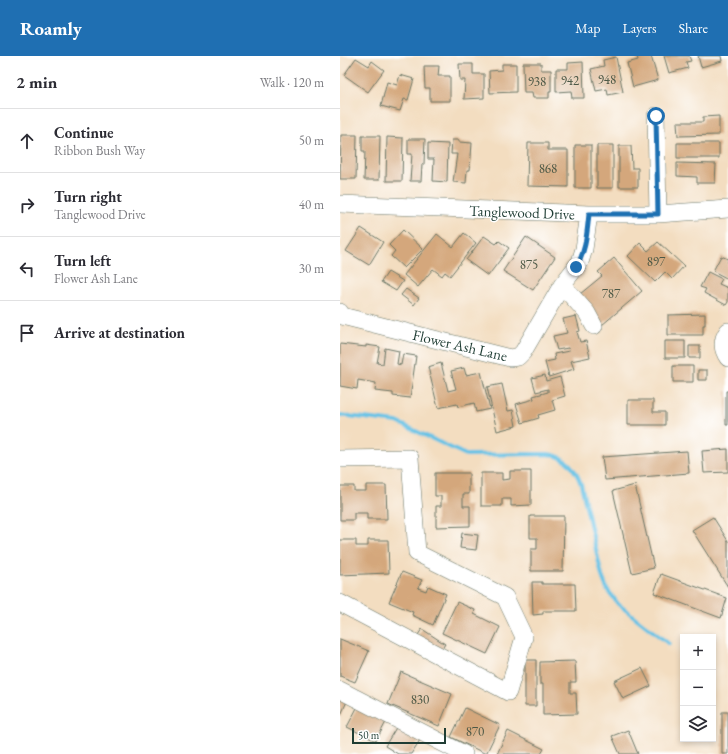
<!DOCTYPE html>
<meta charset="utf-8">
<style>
body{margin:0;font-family:"EB Garamond",serif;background:#f7f7f7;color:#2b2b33}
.controls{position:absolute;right:12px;bottom:12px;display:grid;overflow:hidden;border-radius:0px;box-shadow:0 2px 6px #0003}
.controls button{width:36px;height:36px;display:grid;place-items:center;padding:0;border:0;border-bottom:1px solid #e1e1e2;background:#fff;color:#2b2b33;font:20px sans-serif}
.scale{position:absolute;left:12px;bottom:10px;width:94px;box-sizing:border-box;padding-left:4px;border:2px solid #1f3d34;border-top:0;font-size:11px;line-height:14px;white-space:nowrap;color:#1f3d34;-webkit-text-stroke:3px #fff;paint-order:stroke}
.stop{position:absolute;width:12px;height:12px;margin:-9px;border:3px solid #1f6fb2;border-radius:50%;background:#fff}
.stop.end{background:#1f6fb2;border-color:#fff;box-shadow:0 1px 4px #0008}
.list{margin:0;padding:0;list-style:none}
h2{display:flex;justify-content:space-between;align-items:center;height:52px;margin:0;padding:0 16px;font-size:17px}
h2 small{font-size:13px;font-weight:400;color:#7c7c81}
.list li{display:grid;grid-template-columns:26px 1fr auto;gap:12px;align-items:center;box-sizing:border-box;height:64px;padding:0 16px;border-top:1px solid #e1e1e2}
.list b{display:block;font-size:15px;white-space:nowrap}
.list p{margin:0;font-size:13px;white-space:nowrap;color:#7c7c81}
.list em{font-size:13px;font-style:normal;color:#7c7c81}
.icon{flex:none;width:22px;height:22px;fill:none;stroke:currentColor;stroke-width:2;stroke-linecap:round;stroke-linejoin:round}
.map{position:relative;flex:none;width:388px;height:698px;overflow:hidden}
header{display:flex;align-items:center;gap:24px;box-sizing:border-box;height:56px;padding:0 20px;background:#1f6fb2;color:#fff}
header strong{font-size:19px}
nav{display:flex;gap:22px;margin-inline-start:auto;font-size:14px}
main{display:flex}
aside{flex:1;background:#fff}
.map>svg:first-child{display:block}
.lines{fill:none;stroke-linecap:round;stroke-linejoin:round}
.stream{stroke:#68c3e6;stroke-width:4}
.building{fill:#d4a77c}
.minor-casing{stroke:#697565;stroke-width:18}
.minor{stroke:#fff;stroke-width:17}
.route{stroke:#1f6fb2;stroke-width:5}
.labels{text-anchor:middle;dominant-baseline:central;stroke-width:3;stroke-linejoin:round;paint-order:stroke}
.number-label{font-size:13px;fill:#4c5846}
.street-label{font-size:15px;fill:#1f3d34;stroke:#fff}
</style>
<header>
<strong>Roamly</strong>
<nav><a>Map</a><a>Layers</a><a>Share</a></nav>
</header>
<main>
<aside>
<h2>2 min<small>Walk · 120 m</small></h2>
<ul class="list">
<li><svg class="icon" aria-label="ahead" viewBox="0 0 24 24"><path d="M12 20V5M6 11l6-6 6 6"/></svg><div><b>Continue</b><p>Ribbon Bush Way</p></div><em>50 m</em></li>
<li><svg class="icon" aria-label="right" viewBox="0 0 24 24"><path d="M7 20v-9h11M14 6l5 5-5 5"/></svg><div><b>Turn right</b><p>Tanglewood Drive</p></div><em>40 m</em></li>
<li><svg class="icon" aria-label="left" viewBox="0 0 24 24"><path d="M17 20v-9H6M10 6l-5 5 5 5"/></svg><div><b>Turn left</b><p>Flower Ash Lane</p></div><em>30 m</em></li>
<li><svg class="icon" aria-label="arrive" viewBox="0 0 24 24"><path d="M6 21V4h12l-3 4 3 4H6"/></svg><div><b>Arrive at destination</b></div></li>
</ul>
</aside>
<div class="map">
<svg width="388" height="698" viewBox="0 0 388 698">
<rect width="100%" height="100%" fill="#fff"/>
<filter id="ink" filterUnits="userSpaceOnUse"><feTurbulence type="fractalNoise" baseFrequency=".025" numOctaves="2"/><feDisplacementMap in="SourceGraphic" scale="8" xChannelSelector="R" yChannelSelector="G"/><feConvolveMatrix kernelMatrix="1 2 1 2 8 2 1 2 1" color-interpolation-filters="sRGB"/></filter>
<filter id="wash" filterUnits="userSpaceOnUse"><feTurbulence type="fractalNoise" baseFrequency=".012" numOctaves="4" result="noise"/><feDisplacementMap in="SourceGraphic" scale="16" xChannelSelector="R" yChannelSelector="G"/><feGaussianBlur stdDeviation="0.9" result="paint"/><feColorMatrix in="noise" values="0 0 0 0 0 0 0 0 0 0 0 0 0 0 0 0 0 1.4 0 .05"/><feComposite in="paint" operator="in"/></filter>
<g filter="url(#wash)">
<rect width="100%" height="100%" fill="#f3ddc0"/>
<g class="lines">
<path class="stream" d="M 0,359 L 57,366 L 126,399 L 208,398 C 226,400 235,412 241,428 L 262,520 L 267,533 L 278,548 L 329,588"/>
</g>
<g id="blocks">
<path class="building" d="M 297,0 L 311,0 L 318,24 L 293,31 L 287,7 L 298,4 Z
M 324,0 L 349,0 L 351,5 L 346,6 L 348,12 L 329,17 Z
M 358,0 L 381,0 L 382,5 L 361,11 Z
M 276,1 L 283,36 L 268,39 L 267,33 L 256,35 L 251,13 L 264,10 L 263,4 Z
M 16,2 L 29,10 L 32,5 L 44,14 L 28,36 L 4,19 Z
M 243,6 L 244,42 L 232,42 L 231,35 L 216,36 L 216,13 L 228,13 L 228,7 Z
M 183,7 L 201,7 L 201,14 L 211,14 L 211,36 L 209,36 L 209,42 L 193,42 L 192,37 L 184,37 Z
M 119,8 L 133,8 L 133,18 L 144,18 L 144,42 L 124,43 L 125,24 L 120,24 Z
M 162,8 L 176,8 L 176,36 L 150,37 L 149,15 L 162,14 Z
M 84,10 L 99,10 L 98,20 L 110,20 L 110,45 L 90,45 L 90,32 L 85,32 Z
M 60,19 L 74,23 L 68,44 L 64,43 L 60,55 L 41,50 L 47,26 L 57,29 Z
M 379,60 L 379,79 L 338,80 L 337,66 L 363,66 L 363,61 Z
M 1,79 L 17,79 L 16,123 L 0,123 Z
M 22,80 L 40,80 L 39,124 L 24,124 L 25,95 L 22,95 Z
M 47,81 L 63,82 L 62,125 L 46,125 Z
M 68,83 L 85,83 L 84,108 L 82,108 L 81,125 L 70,125 L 72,98 L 68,98 Z
M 112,84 L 119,84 L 119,86 L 132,87 L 130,114 L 127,114 L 126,127 L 113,126 L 117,98 L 111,98 Z
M 88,87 L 108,88 L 107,126 L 93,125 L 94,103 L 88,103 Z
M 188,87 L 208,87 L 208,94 L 228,94 L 228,131 L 187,130 Z
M 337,87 L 379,87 L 379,102 L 337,102 Z
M 235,89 L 251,89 L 251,132 L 235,132 Z
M 257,89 L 273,89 L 273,132 L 257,132 Z
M 279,90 L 291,90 L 292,112 L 298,112 L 298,131 L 279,131 Z
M 337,107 L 376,108 L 375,127 L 357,127 L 357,121 L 337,120 Z
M 21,172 L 43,186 L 29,209 L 6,195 Z
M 63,174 L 83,193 L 64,212 L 51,200 L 55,195 L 49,189 Z
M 124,177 L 136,187 L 110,220 L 105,216 L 102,220 L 93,213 L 78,231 L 64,219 L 97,178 L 113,191 Z
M 144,180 L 156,188 L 159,185 L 169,192 L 148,220 L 126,204 Z
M 186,181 L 215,201 L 193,234 L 163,215 Z
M 318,186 L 344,210 L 332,223 L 325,216 L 315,226 L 288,200 L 300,187 L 308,195 Z
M 381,200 L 388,203 L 388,223 L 373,215 Z
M 274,202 L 302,235 L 262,269 L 240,238 L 262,220 L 258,216 Z
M 48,216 L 63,225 L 56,235 L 41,226 Z
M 368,216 L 382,223 L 379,228 L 388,232 L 388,246 L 386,249 L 364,237 L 366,233 L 360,231 Z
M 66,233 L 79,242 L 74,249 L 61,239 Z
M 365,258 L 365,269 L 363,269 L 363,279 L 328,279 L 328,259 Z
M 236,260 L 240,275 L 237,276 L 240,286 L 246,285 L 250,301 L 231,305 L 234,313 L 209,321 L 205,306 L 215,304 L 214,298 L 229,295 L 228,292 L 217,294 L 213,280 L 227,277 L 223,263 Z
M 325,285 L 345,285 L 345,302 L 325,302 Z
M 0,288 L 26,291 L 26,289 L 40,291 L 37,307 L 43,308 L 45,292 L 59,295 L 57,308 L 61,309 L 63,298 L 76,300 L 70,342 L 53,340 L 53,337 L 35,335 L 36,327 L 18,324 L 17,333 L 0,330 Z
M 349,290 L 360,290 L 360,302 L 349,302 Z
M 101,307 L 108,335 L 116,333 L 111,315 L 124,312 L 126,319 L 141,316 L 150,353 L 136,356 L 134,347 L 118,351 L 117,348 L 98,352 L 88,311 Z
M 333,310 L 353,310 L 353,326 L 333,326 Z
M 358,314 L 367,314 L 367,324 L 358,324 Z
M 205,319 L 206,325 L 220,321 L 225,340 L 212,344 L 215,354 L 198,359 L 199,362 L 182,367 L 176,348 L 194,343 L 193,340 L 208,336 L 208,333 L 196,336 L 192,322 Z
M 162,328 L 168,355 L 173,354 L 176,370 L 157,375 L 147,331 Z
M 386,335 L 388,335 L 388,369 L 386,369 Z
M 288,344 L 313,344 L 313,356 L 325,356 L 325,369 L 288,369 Z
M 388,393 L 388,416 L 364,417 L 362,395 Z
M 347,395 L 349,417 L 265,424 L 262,401 Z
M 170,415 L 191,415 L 191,449 L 171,450 L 171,443 L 162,443 L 162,450 L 141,450 L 141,417 L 162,417 L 162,424 L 170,423 Z
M 95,417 L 129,417 L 129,438 L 123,438 L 123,450 L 130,450 L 130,470 L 96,471 L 96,450 L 101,450 L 101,440 L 95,440 Z
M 26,429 L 46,429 L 47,463 L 27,463 L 27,457 L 14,457 L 14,464 L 0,464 L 0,430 L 14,430 L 14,435 L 26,435 Z
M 295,429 L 314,512 L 292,517 L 273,435 Z
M 190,460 L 224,460 L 223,515 L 191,515 L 191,493 L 197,493 L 197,482 L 190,482 Z
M 373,461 L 388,485 L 388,531 L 352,474 Z
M 122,477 L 138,479 L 136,494 L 120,492 Z
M 0,484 L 16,484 L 16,490 L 28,490 L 28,484 L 48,484 L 49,517 L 0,519 Z
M 62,516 L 82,524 L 78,532 L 86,535 L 88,530 L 106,538 L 93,569 L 72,559 L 73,556 L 49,546 Z
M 321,518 L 387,542 L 381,562 L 314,537 Z
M 192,526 L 202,526 L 202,528 L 235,528 L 236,555 L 203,555 L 203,558 L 193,559 Z
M 117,546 L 135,554 L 134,558 L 160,571 L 147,598 L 102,577 Z
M 82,573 L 105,588 L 101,594 L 78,579 Z
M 0,583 L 29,595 L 15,626 L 0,620 Z
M 185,604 L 196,604 L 196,650 L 185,650 Z
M 235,605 L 236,626 L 230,626 L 230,637 L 236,637 L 237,658 L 203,659 L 203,628 L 200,628 L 200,606 Z
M 302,612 L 311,630 L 283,643 L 274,625 Z
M 61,616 L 112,638 L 99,670 L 48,648 Z
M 0,639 L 8,643 L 0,661 Z
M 18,650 L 47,664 L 36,685 L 7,671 Z
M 125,652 L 160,669 L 146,698 L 111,681 Z
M 382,656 L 388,656 L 388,698 L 382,698 Z
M 57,670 L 80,684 L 71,698 L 58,698 L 45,690 Z
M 288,674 L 298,698 L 280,698 L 272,680 Z
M 168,675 L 204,693 L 201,698 L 157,698 Z"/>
</g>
</g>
<g filter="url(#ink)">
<use href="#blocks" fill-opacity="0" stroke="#697565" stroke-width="1"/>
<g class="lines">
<defs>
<path id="minor" d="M 316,60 L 318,158
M 0,148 L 249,158 L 318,158 L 388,153
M 222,229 L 247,257 L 254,270
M 0,256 L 2,260 L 170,302 L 178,301 L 183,296 L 222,229 L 240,206 L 244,193 L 249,158
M 388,275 C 381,284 382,294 388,302
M 0,403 L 70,402 L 77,497 L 165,541 L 184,581 L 168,636 L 0,547
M 0,634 L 124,698"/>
</defs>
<use href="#minor" class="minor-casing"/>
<use href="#minor" class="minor"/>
</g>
</g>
<g class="lines" filter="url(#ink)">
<path class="route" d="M 236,211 C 246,196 247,176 249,158 L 318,158 L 316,60"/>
</g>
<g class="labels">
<g class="number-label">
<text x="267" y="23">948</text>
<text x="230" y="24">942</text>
<text x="197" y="25">938</text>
<text x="208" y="112">868</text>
<text x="316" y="205">897</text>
<text x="189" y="208">875</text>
<text x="271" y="237">787</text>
<text x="80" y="643">830</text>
<text x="135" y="675">870</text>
</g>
<g class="street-label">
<text transform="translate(182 156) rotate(2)">Tanglewood Drive</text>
<text transform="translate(120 289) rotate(13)">Flower Ash Lane</text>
</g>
</g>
</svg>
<div class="controls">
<button>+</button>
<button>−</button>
<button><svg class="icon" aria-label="layers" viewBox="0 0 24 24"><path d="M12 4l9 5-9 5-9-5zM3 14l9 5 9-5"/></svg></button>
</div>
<div class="scale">50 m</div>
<div class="stop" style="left:316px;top:60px"></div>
<div class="stop end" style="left:236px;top:211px"></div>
</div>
</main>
